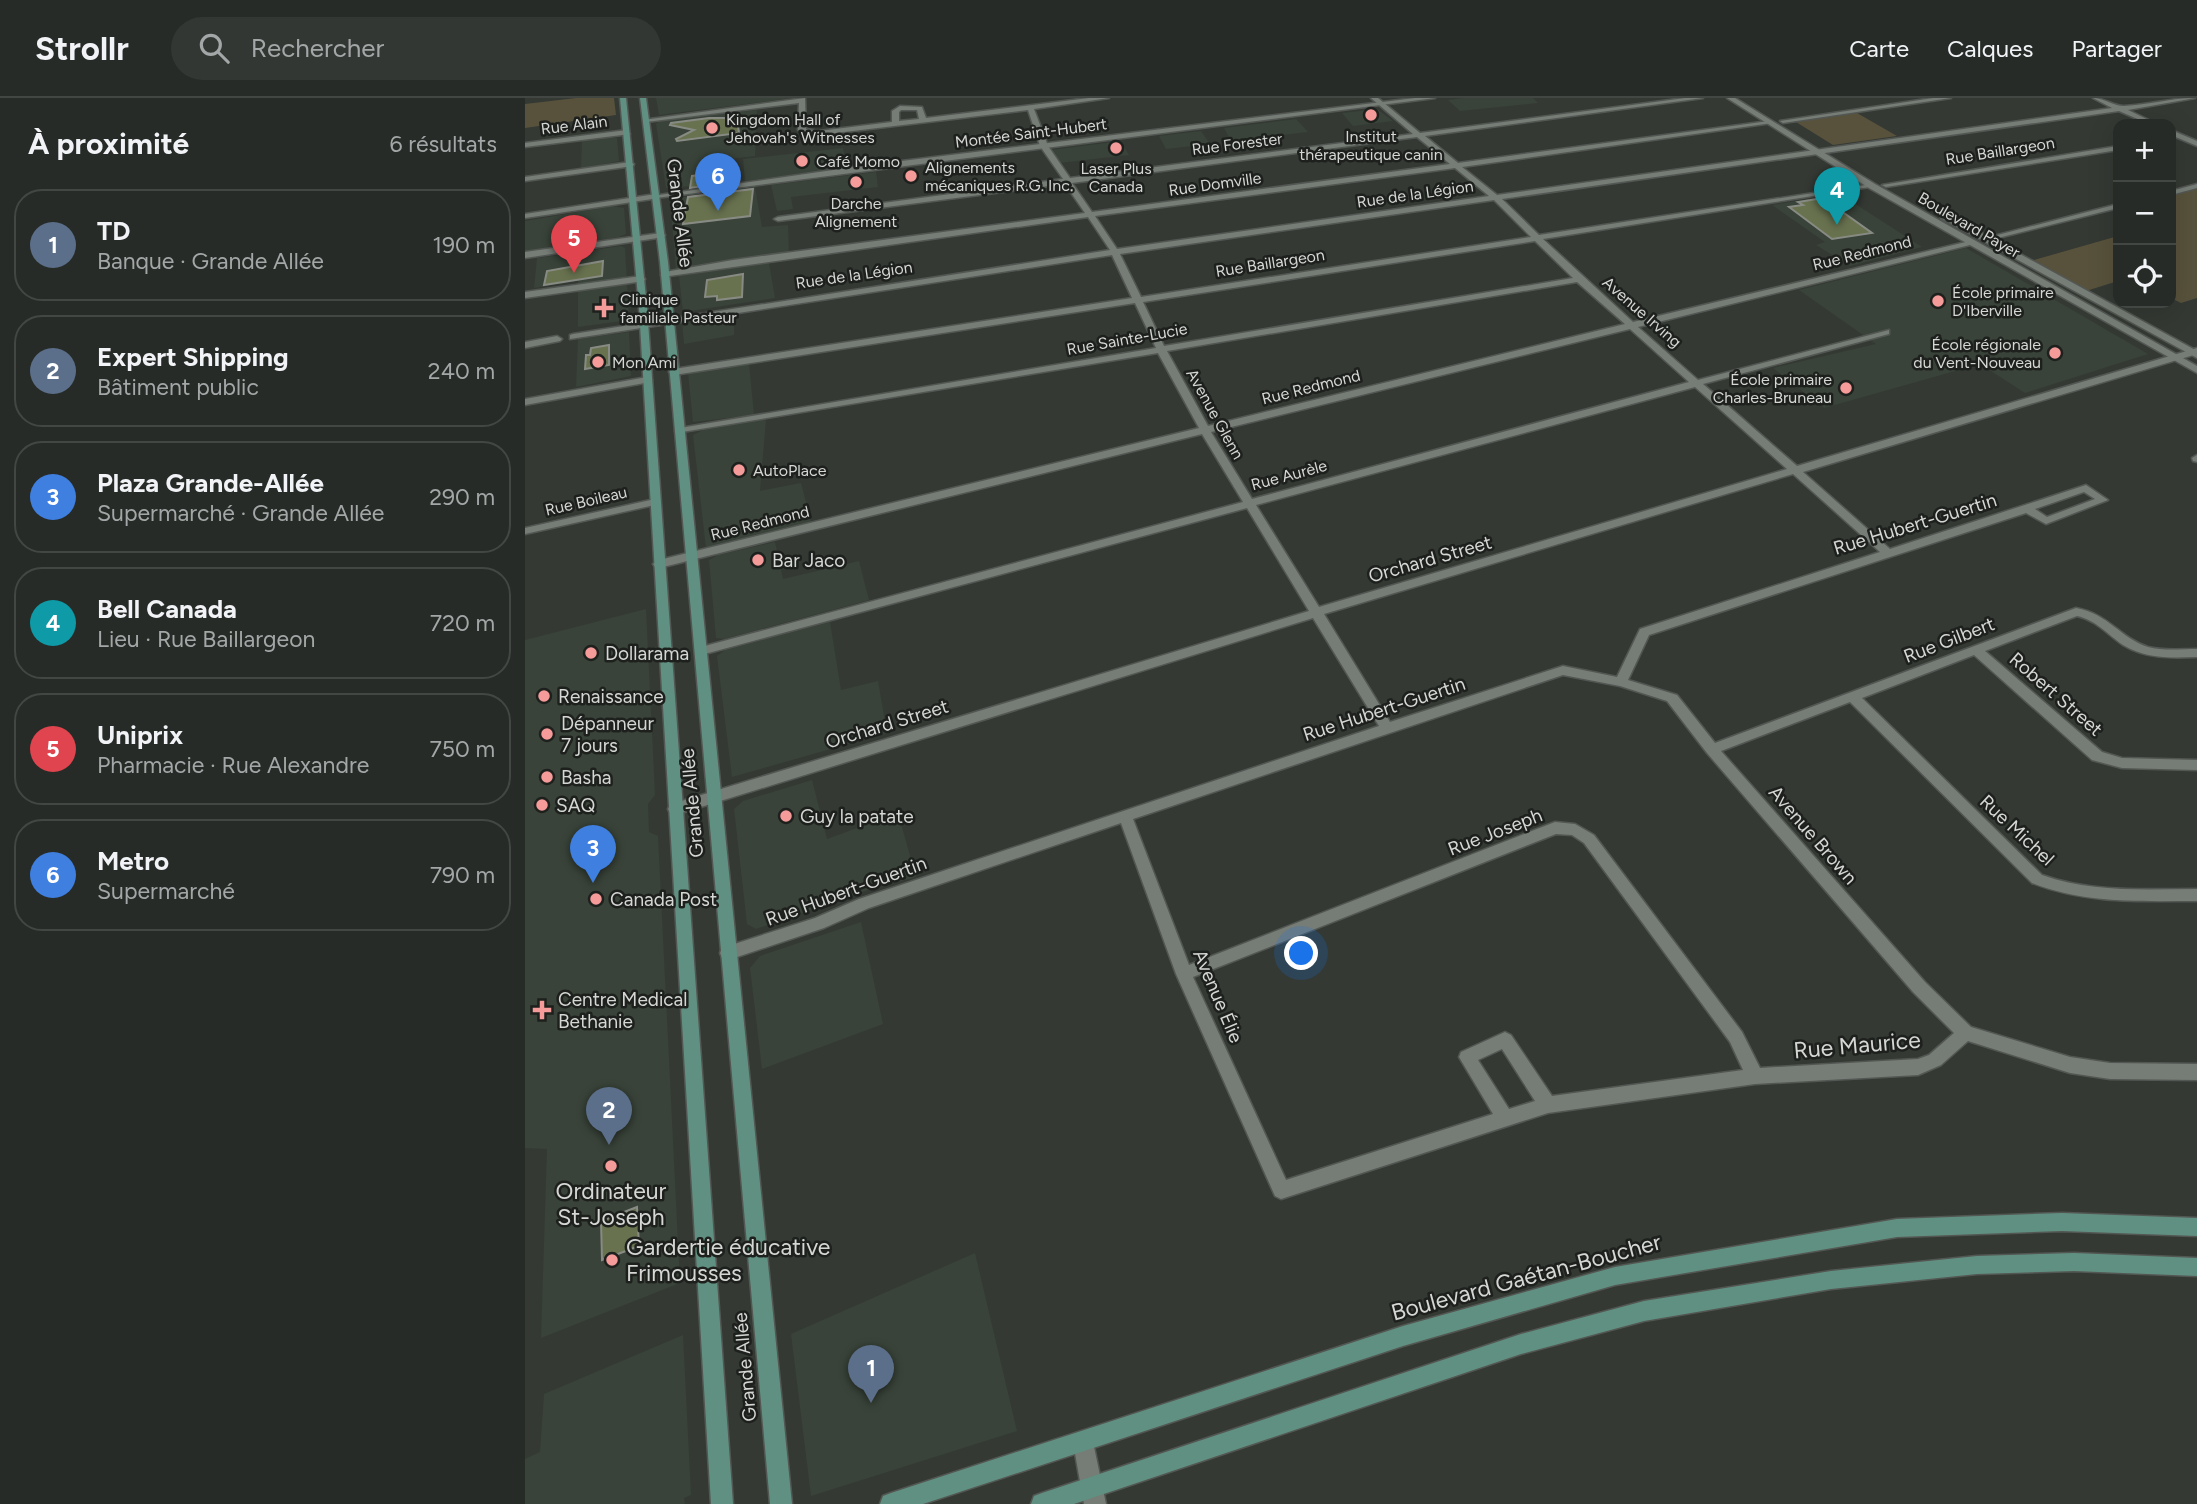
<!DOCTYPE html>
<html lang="fr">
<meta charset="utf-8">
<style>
body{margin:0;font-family:Figtree,sans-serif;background:#333733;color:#f1f3f6}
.controls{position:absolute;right:21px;top:21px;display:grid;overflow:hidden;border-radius:14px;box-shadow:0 7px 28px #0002}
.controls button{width:63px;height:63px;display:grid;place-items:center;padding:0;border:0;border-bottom:2px solid #434744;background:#272b27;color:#f1f3f6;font:35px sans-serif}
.you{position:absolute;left:777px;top:856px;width:24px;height:24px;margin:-18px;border:5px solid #fff;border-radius:50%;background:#1a73e8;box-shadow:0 0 0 10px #1a73e833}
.badge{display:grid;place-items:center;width:46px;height:46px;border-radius:50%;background:#d93025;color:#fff;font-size:23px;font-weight:700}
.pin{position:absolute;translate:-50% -58px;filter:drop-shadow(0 2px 4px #0008)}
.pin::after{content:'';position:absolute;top:37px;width:24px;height:21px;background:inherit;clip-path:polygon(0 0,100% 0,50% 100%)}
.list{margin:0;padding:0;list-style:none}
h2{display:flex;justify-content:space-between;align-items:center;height:91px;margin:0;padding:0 28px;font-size:30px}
h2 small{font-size:23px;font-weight:400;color:#a4a7a7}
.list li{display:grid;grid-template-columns:46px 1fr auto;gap:21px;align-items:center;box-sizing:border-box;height:112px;margin:0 14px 14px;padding:0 14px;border:2px solid #434744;border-radius:28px}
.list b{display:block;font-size:26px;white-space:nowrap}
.list p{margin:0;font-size:23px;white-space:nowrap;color:#a4a7a7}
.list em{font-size:23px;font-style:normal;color:#a4a7a7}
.icon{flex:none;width:38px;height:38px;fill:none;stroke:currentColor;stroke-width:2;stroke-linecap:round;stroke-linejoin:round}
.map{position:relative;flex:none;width:1672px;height:1406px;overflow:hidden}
header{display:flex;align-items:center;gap:42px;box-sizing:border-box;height:98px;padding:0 35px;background:#272b27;border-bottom:2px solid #434744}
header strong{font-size:33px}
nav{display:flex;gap:38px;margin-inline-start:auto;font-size:24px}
.search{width:490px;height:63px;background:#333733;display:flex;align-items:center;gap:18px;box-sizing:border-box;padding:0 24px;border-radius:38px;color:#a4a7a7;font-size:26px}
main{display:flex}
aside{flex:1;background:#272b27}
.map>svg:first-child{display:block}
.built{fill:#394339}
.green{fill:#58523c}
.building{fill:#68724f;stroke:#888b83;stroke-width:2}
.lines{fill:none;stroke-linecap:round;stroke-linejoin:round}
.minor-casing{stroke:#535753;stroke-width:3}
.tertiary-casing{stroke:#535753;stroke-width:3}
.secondary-casing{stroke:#535753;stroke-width:3}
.minor{fill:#767c76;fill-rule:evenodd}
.tertiary{fill:#767c76;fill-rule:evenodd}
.secondary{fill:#609081;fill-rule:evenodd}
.poi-dot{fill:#f59b9a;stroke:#1d201d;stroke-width:2.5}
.labels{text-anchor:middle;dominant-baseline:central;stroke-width:5;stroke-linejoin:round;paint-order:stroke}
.far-poi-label{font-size:16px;fill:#d4d7d4;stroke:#1d201d;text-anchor:start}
.far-street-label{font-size:16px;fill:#d4d7d4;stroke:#1d201d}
.street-label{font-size:19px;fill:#d4d7d4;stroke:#1d201d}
.poi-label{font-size:19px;fill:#d4d7d4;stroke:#1d201d;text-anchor:start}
.near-street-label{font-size:23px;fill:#d4d7d4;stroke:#1d201d}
.near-poi-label{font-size:23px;fill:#d4d7d4;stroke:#1d201d}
</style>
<header>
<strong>Strollr</strong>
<div class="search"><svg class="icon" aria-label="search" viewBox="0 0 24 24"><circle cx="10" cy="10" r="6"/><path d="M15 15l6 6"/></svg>Rechercher</div>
<nav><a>Carte</a><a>Calques</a><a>Partager</a></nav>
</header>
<main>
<aside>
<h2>À proximité<small>6 résultats</small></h2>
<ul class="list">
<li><span class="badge" style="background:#5c6f8a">1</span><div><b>TD</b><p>Banque · Grande Allée</p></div><em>190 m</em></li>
<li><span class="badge" style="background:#5c6f8a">2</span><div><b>Expert Shipping</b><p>Bâtiment public</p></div><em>240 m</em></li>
<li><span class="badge" style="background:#3f7fe0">3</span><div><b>Plaza Grande-Allée</b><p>Supermarché · Grande Allée</p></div><em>290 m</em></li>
<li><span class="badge" style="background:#0f9aa8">4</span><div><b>Bell Canada</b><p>Lieu · Rue Baillargeon</p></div><em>720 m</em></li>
<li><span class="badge" style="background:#e0444e">5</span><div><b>Uniprix</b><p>Pharmacie · Rue Alexandre</p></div><em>750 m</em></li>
<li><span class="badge" style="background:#3f7fe0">6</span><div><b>Metro</b><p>Supermarché</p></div><em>790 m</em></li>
</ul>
</aside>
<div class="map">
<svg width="1672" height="1406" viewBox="0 0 1672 1406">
<rect width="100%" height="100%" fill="#343934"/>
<path class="built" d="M 127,0 L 268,0 L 134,17 L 131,0 Z
M 938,0 L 1008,0 L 1013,5 L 935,13 L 923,2 Z
M 852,11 L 868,23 L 828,28 L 817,15 Z
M 232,12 L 230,58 L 196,62 L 193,86 L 141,90 L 131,26 L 134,23 Z
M 771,21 L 783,34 L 706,43 L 699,30 Z
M 676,33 L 685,46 L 641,51 L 634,38 Z
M 85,39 L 92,40 L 94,63 L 56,71 L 57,42 Z
M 596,43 L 604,57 L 534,65 L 526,52 Z
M 318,50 L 321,70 L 220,83 L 218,61 Z
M 351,74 L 353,89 L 266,99 L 268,111 L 252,113 L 246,87 Z
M 230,89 L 237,129 L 263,127 L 264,157 L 151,172 L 145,101 Z
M 1315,96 L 1397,149 L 1325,168 L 1291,147 L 1300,144 L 1247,107 Z
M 88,108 L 99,110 L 101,136 L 94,139 L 0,154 L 0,123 Z
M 96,148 L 100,150 L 104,222 L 53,229 L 53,183 L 9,190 L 12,160 Z
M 1441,150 L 1623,256 L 1500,295 L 1455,266 L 1299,310 L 1248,270 L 1351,246 L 1274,192 Z
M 244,165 L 250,200 L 158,214 L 154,178 Z
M 209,214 L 209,237 L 159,246 L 157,223 Z
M 104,234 L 106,278 L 51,289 L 53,241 Z
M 224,265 L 229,317 L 168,324 L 163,275 Z
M 241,321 L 235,393 L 276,385 L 286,424 L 181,450 L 168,337 L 178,332 Z
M 250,444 L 258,481 L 334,463 L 344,502 L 199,541 L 191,540 L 184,462 L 193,457 Z
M 121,511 L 130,697 L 123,706 L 124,734 L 133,738 L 155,1185 L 16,1240 L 22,1051 L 0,1050 L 0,542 Z
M 305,524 L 316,592 L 353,583 L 362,635 L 207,679 L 192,558 L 200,552 Z
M 287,682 L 302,741 L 373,715 L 391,779 L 349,790 L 231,831 L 222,826 L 209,711 L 218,703 Z
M 336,824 L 358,926 L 237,971 L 225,870 L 235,858 Z
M 450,1155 L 492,1333 L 286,1398 L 266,1236 Z
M 158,1237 L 166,1397 L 159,1400 L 160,1406 L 0,1406 L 0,1361 L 15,1354 L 19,1296 Z"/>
<path class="green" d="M 51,0 L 89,0 L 91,17 L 0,30 L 0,6 Z
M 1332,15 L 1372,38 L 1308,47 L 1271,24 Z
M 1672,87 L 1672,200 L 1656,205 L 1646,200 L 1646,93 Z
M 1593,138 L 1593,183 L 1561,193 L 1509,162 Z"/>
<path class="building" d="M 184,20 L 212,20 L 214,35 L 152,43 L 151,41 L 169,32 L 145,27 L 146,25 Z
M 191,75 L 191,86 L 165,90 L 167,78 Z
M 228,91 L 225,118 L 158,126 L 163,99 Z
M 1298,100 L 1347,135 L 1307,141 L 1264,109 L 1278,107 L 1273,104 Z
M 78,163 L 77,178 L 19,187 L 22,173 Z
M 218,176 L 217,199 L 192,202 L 192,198 L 180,199 L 182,182 Z
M 84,247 L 84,267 L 60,271 L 61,257 L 65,257 L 66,250 Z
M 112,1109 L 114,1148 L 77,1162 L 76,1123 Z"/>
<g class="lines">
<defs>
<path id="minor" d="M 280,0 L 281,31 L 294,33 L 367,24 L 367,13 L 375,8 L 397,9 L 401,20 L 564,0 L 584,0 L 509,11 L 523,48 L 545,80 L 888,36 L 846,0 L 853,0 L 895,35 L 1160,0 L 1178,0 L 900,38 L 933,65 L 1244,23 L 1247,25 L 937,69 L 972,97 L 1587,10 L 1568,0 C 1579,0 1588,8 1599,8 C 1623,7 1646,0 1670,0 L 1603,12 L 1632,26 L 1624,26 L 1594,13 L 977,101 L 1014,137 L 1347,86 L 1351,88 L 1018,141 L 1108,224 L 1449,142 L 1449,146 L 1113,229 L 1173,282 L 1364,232 L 1364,236 L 1178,286 L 1272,368 L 1672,250 L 1672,256 L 1278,374 L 1365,451 L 1561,387 L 1583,402 L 1521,426 L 1501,415 L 1124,537 L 1103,582 L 1152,597 L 1190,645 L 1551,510 C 1584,516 1595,540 1623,549 C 1638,553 1656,551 1672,551 L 1672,559 C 1646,560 1621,561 1598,547 C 1582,536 1571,522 1552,518 L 1460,553 L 1577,654 L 1597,660 L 1672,662 L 1672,672 L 1597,670 L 1567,662 L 1449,557 L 1337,600 L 1517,777 C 1567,795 1620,791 1672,791 L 1672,803 C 1615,803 1561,806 1507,785 L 1325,604 L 1196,653 L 1400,884 L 1446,929 L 1545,959 L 1585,965 L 1672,966 L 1672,982 L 1585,981 L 1545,975 L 1443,943 L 1416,967 L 1393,977 L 1230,986 L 1023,1015 L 756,1101 L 750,1098 L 651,876 L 596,725 L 344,810 L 299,830 L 203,862 L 197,860 L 195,855 L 197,850 L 290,820 L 334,801 L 854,628 L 788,520 L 150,717 L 145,715 L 143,711 L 145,707 L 150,705 L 784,513 L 722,410 L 176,557 L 172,556 L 170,553 L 172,550 L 176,549 L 718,404 L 677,336 L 134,470 L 130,469 L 128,466 L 134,462 L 674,330 L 633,255 L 151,335 L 150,333 L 155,330 L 631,250 L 610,205 L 149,277 L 144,274 L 149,271 L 607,200 L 587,157 L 45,241 L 45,237 L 48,236 L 585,152 L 563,119 L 137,179 L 136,177 L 140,174 L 208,162 L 560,115 L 540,86 L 253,123 L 249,121 L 253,119 L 538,81 L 515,48 L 503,12 L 294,37 L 273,32 L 274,5 L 121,24 L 118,22 ZM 376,12 L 392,12 L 394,21 L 374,23 L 374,14 ZM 892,39 L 925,66 L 567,114 L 547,85 ZM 930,70 L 964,98 L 592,151 L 570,118 ZM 969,102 L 1006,139 L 616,199 L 595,156 ZM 1010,143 L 1048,180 L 639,248 L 618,204 ZM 1052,184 L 1100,226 L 683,328 L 642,253 ZM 1105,231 L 1164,284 L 727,401 L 686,334 ZM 1170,289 L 1262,371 L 794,509 L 731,407 ZM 1268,376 L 1355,454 L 1115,531 L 1092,579 L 1038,568 L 865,624 L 799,516 ZM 1559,394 L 1570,401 L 1522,419 L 1510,411 ZM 1038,577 L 1095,588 L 1142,603 L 1182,655 L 1388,894 L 1429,935 L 1404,957 L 1393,961 L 1235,970 L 1217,934 L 1069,737 L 1050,726 L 1030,724 L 664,867 L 608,721 ZM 1031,736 L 1047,737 L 1059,745 L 1205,944 L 1218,972 L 1027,998 L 986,937 L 980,934 L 936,954 L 934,959 L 968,1016 L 761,1082 L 668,879 ZM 977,951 L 1010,1003 L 984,1011 L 953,962 Z
M 1408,0 L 1426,0 L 1258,25 L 1255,23 Z
M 102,32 L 105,36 L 0,49 L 0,45 Z
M 1646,32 L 1672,43 L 1672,48 L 1646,37 Z
M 1593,48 L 1593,52 L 1361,89 L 1357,87 Z
M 105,64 L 109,66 L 108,68 L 0,83 L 0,79 Z
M 1672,86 L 1672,90 L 1646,97 L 1646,93 Z
M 131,96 L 135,98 L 134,100 L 0,120 L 0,116 Z
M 1593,106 L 1593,110 L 1461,143 L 1457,141 Z
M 116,178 L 120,181 L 119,183 L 0,200 L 0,194 Z
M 32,238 L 37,241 L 35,243 L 0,250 L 0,244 Z
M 122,279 L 127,282 L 125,284 L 0,307 L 0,301 Z
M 1672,357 L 1672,364 L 1668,363 L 1667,360 Z
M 130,401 L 135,404 L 134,406 L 0,436 L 0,430 Z
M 558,1334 L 565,1337 L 568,1344 L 581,1406 L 559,1406 L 548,1344 L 551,1337 Z"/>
<path id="tertiary" d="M 890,0 L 910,0 L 131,100 L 127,98 L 336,68 Z
M 1202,0 L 1210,0 L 1350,86 L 1672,268 L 1672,275 L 1344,90 Z
M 1416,116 L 1422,116 L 1672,253 L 1672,260 L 1416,120 Z
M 136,135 L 140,137 L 139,139 L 0,160 L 0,154 Z"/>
<path id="secondary" d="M 95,0 L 101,0 L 122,210 L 208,1406 L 186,1406 L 114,210 Z
M 115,0 L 121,0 L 143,164 L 267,1406 L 245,1406 L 135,164 Z
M 1537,1115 L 1672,1120 L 1672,1138 L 1537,1133 L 1372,1139 L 1090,1187 L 878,1248 L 398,1406 L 355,1406 L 358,1398 L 366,1395 L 878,1228 L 1090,1169 L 1372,1121 Z
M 1549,1155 L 1672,1160 L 1672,1178 L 1549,1173 L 1452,1176 L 1306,1191 L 1119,1223 L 996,1256 L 549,1406 L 506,1406 L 509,1398 L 517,1395 L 996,1236 L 1119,1203 L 1306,1173 L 1452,1158 Z"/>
</defs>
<use href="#minor" class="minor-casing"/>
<use href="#tertiary" class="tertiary-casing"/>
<use href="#secondary" class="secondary-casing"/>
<use href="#minor" class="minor"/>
<use href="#tertiary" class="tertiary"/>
<use href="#secondary" class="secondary"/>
</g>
<g class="poi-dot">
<circle cx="846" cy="17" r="7"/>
<circle cx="187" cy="30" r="7"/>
<circle cx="591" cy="50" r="7"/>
<circle cx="277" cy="63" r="7"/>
<circle cx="386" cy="78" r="7"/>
<circle cx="331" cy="84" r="7"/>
<circle cx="1413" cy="203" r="7"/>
<path d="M75.5 199.5h7v7h7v7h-7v7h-7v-7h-7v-7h7z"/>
<circle cx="1530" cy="255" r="7"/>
<circle cx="73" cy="264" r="7"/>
<circle cx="1321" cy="290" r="7"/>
<circle cx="214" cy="372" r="7"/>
<circle cx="233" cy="462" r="7"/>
<circle cx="66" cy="555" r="7"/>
<circle cx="19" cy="598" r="7"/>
<circle cx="22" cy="636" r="7"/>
<circle cx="22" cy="679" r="7"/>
<circle cx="17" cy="707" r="7"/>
<circle cx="261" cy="718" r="7"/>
<circle cx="71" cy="801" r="7"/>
<path d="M13.5 901.5h7v7h7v7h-7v7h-7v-7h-7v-7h7z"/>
<circle cx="86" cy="1068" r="7"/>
<circle cx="87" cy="1162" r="7"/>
</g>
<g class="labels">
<g class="far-poi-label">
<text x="201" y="21">Kingdom Hall of<tspan x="201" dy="18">Jehovah's Witnesses</tspan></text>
<text x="846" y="38" text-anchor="middle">Institut<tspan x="846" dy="18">thérapeutique canin</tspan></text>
<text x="291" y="63">Café Momo</text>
<text x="400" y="69">Alignements<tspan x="400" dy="18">mécaniques R.G. Inc.</tspan></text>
<text x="591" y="70" text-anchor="middle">Laser Plus<tspan x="591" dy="18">Canada</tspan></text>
<text x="331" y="105" text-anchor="middle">Darche<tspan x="331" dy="18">Alignement</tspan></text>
<text x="1427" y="194">École primaire<tspan x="1427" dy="18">D'Iberville</tspan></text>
<text x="95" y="201">Clinique<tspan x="95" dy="18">familiale Pasteur</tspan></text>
<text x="1516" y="246" text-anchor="end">École régionale<tspan x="1516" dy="18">du Vent-Nouveau</tspan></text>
<text x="87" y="264">Mon Ami</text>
<text x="1307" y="281" text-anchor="end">École primaire<tspan x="1307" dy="18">Charles-Bruneau</tspan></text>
<text x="228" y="372">AutoPlace</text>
</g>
<g class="far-street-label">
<text transform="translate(49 27) rotate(-7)">Rue Alain</text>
<text transform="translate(506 35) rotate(-7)">Montée Saint-Hubert</text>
<text transform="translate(712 46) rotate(-7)">Rue Forester</text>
<text transform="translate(1475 53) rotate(-9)">Rue Baillargeon</text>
<text transform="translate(690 86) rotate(-8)">Rue Domville</text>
<text transform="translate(890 96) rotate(-8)">Rue de la Légion</text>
<text transform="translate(1444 127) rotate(30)">Boulevard Payer</text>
<text transform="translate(1337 155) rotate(-14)">Rue Redmond</text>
<text transform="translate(745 165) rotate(-9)">Rue Baillargeon</text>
<text transform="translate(329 177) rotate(-8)">Rue de la Légion</text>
<text transform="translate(1117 214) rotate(41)">Avenue Irving</text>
<text transform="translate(602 241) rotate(-10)">Rue Sainte-Lucie</text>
<text transform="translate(786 289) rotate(-14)">Rue Redmond</text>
<text transform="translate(690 316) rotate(61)">Avenue Glenn</text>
<text transform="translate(764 377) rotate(-15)">Rue Aurèle</text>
<text transform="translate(61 403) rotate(-13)">Rue Boileau</text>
<text transform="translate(235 425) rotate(-14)">Rue Redmond</text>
</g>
<g class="street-label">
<text transform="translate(155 115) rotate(83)">Grande Allée</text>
<text transform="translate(1390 426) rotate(-17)">Rue Hubert-Guertin</text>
<text transform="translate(905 461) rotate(-16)">Orchard Street</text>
<text transform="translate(1424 542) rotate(-21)">Rue Gilbert</text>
<text transform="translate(1531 596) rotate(41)">Robert Street</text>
<text transform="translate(859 611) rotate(-18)">Rue Hubert-Guertin</text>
<text transform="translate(362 626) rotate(-17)">Orchard Street</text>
<text transform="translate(167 705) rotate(-95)">Grande Allée</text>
<text transform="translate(1492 732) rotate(43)">Rue Michel</text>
<text transform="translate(970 734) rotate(-21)">Rue Joseph</text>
<text transform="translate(1288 737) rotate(49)">Avenue Brown</text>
<text transform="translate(321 793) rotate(-20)">Rue Hubert-Guertin</text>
<text transform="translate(693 898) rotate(67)">Avenue Élie</text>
<text transform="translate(220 1269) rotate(-95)">Grande Allée</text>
</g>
<g class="poi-label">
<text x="247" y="462">Bar Jaco</text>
<text x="80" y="555">Dollarama</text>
<text x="33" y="598">Renaissance</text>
<text x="36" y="625">Dépanneur<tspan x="36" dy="22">7 jours</tspan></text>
<text x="36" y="679">Basha</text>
<text x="31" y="707">SAQ</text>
<text x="275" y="718">Guy la patate</text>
<text x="85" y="801">Canada Post</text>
<text x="33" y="901">Centre Medical<tspan x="33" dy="22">Bethanie</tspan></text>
</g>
<g class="near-street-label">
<text transform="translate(1332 947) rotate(-5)">Rue Maurice</text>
<text transform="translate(1001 1179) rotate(-15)">Boulevard Gaétan-Boucher</text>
</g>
<g class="near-poi-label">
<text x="86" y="1093">Ordinateur<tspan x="86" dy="26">St-Joseph</tspan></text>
<text x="101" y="1149" text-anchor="start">Gardertie éducative<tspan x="101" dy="26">Frimousses</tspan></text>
</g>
</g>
</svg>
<div class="controls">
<button>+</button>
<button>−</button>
<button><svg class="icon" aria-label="locate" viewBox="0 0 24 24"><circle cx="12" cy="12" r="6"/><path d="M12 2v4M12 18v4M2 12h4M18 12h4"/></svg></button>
</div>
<div class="you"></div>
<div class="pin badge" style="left:346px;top:1305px;background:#5c6f8a">1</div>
<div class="pin badge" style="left:84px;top:1047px;background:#5c6f8a">2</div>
<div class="pin badge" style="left:68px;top:785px;background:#3f7fe0">3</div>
<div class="pin badge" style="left:1312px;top:127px;background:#0f9aa8">4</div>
<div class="pin badge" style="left:49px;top:175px;background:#e0444e">5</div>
<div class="pin badge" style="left:193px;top:113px;background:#3f7fe0">6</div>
</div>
</main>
